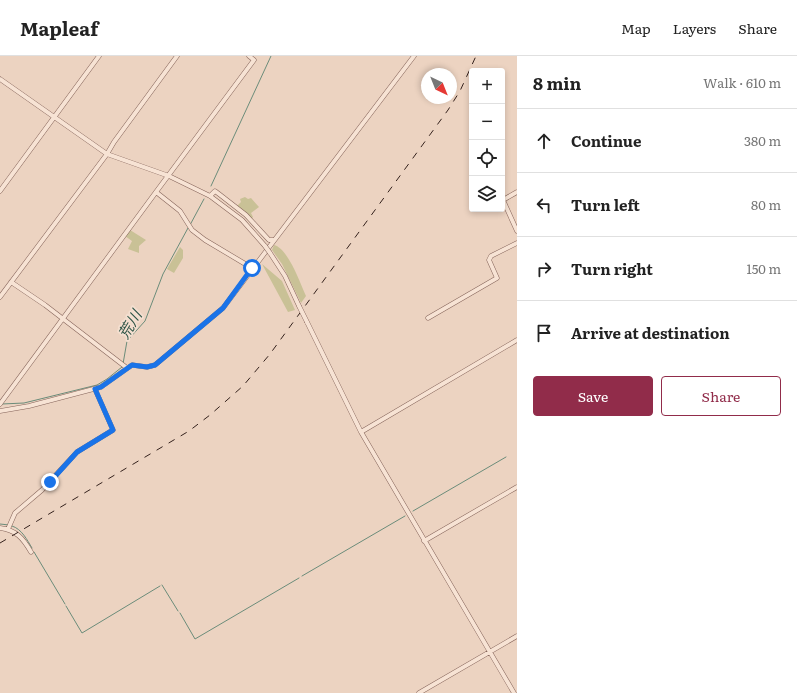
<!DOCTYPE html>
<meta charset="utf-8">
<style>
body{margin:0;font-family:Literata,"Noto Sans JP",serif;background:#f2f2f2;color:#222}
.controls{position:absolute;right:12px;top:12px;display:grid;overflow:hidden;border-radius:4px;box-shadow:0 2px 6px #0003}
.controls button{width:36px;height:36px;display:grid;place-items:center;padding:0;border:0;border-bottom:1px solid #e0e0e0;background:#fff;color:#222;font:20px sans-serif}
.compass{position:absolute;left:421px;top:12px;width:36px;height:36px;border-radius:50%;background:#fff;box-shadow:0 2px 6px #0003;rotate:137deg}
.stop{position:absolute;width:12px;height:12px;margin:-9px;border:3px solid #1a73e8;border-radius:50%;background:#fff}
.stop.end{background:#1a73e8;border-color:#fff;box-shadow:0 1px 4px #0008}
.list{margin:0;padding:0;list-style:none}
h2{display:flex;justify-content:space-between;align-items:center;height:52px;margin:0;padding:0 16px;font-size:17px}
h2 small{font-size:13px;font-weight:400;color:#767676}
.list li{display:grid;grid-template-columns:26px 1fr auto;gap:12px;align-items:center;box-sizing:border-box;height:64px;padding:0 16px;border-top:1px solid #e0e0e0}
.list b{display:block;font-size:15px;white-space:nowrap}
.list em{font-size:13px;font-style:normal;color:#767676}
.actions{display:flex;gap:8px;padding:12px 16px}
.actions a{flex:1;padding:9px 0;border:1px solid #912c4a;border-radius:4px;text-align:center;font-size:14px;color:#912c4a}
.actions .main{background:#912c4a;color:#fff}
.icon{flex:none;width:22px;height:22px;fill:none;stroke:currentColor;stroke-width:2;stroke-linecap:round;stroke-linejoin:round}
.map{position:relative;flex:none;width:517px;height:637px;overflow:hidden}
header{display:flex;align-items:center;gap:24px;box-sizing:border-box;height:56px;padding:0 20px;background:#fff;border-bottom:1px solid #e0e0e0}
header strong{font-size:19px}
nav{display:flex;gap:22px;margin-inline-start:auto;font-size:14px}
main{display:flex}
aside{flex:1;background:#fff}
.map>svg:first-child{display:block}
.green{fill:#c9c196}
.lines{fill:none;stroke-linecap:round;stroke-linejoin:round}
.stream{stroke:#6b8c7a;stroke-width:1}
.minor-casing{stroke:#85645a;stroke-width:5}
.minor{stroke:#f7e3d4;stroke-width:4}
.rail{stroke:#35221d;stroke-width:1;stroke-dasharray:7 7;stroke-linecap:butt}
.minor-bridge-casing{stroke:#85645a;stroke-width:5;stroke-linecap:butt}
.minor-bridge{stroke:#f7e3d4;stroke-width:4}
.route{stroke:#1a73e8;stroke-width:5}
.labels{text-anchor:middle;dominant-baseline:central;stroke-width:3.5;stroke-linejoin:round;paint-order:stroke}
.water-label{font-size:15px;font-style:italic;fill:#2d5446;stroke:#f4dfd0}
</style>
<header>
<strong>Mapleaf</strong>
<nav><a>Map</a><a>Layers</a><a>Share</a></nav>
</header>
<main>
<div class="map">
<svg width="517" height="637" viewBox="0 0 517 637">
<rect width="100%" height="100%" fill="#ecd3c1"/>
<path class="green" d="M 245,141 L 248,143 L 251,142 L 259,151 L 251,157 L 253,161 L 251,163 L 237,150 L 241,146 L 240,143 Z
M 130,174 L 146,184 L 139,190 L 139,197 L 128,193 L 132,185 L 125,180 Z
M 274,189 C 288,192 300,227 306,240 L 301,247 L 282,208 L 272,194 Z
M 180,191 L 183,194 L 183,202 L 174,217 L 167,213 Z
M 262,208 L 282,225 L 295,254 L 288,256 Z"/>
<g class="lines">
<path class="stream" d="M 211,130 L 271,0
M 190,169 L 204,143
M 123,308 L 127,285 L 145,265 L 163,218 L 188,172
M 2,348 L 24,347 L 97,329 L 107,323 L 122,311
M 413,455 L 506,401
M 0,468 L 9,469
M 12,470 C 22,473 27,484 32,492
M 34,496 L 65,548
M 302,520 L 405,460
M 162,529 L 178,555
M 66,550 L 82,577 L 160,530
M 180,557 L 195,583 L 299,522"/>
<defs>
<path id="minor" d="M 249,0 L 254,4 L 156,136 L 180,155 L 192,174 L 205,184 L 252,212
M 0,23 L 107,98 L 169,120 L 210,140 L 242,164 L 265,190
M 0,135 L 99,0
M 517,136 L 503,144 L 517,175
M 210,140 L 215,135 L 219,138 L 246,159 L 269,184 L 273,184
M 270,197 L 285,220 L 299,250
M 11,226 L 45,249 L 127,312
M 0,241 L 107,98 L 114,86 L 177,0
M 428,262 L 497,222 L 489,204 L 491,200 L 517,187
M 307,266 L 361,376 L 514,637
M 0,348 L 156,136
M 0,355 L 29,350 L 101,331 L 132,309 L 147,311 L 155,309 L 223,252 L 414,0
M 361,376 L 517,284
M 0,472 C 16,474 23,482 31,496
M 8,473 L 15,457 L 42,434 L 77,396 L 113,374 L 95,333
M 424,485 L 517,431
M 419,637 L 517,580"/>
</defs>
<use href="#minor" class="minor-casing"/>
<use href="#minor" class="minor"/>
<path class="rail" d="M 0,487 L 189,375 L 210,359 L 243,330 L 270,298 L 448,54 L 460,35 L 476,0"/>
<defs>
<path id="minor-bridge" d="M 265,190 L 270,197
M 299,250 L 307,266"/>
</defs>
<use href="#minor-bridge" class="minor-bridge-casing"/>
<use href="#minor-bridge" class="minor-bridge"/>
</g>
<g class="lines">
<path class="route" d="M 50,426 L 77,396 L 113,374 L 95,333 L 101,331 L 132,309 L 147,311 L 155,309 L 223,252 L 252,212"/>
</g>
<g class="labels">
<g class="water-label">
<text transform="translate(129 268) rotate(-59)">荒川</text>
</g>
</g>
</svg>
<div class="controls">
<button>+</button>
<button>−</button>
<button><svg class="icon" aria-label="locate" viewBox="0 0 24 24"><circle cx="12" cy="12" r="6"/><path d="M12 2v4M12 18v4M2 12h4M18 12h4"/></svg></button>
<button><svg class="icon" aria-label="layers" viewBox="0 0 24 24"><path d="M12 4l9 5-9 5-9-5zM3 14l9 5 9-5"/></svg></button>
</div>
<svg class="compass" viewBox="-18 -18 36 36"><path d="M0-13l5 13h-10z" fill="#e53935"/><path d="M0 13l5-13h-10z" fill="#767676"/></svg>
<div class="stop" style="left:252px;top:212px"></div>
<div class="stop end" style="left:50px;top:426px"></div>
</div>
<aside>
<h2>8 min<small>Walk · 610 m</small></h2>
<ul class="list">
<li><svg class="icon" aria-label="ahead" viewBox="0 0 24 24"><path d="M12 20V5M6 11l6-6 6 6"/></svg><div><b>Continue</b></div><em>380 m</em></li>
<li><svg class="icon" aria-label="left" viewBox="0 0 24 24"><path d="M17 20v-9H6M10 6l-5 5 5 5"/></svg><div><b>Turn left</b></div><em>80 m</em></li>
<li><svg class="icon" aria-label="right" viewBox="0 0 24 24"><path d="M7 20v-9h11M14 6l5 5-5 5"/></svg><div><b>Turn right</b></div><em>150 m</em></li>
<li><svg class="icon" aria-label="arrive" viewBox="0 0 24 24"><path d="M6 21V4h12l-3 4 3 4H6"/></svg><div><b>Arrive at destination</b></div></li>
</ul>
<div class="actions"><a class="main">Save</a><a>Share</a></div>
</aside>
</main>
